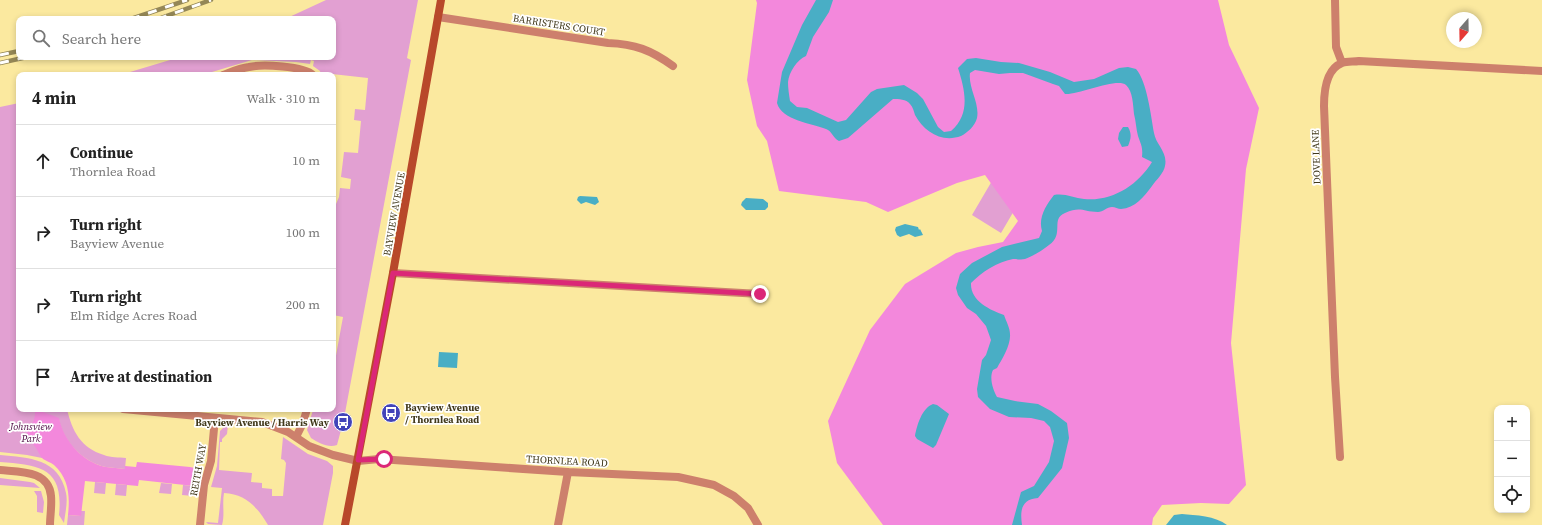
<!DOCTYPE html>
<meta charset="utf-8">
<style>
body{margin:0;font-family:"Source Serif 4",serif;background:#f6f6f6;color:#222}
.controls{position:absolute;right:12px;bottom:12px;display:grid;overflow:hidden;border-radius:8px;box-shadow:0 2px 6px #0003}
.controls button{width:36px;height:36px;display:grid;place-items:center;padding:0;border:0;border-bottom:1px solid #e0e0e0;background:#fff;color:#222;font:20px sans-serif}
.compass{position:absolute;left:1446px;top:12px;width:36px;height:36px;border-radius:50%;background:#fff;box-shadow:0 2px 6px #0003;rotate:200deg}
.stop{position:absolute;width:12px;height:12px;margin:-9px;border:3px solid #db2777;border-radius:50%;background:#fff}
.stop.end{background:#db2777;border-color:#fff;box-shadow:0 1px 4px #0008}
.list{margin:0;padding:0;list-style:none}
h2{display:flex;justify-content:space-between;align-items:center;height:52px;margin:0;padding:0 16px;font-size:17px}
h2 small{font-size:13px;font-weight:400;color:#767676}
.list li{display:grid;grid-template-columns:26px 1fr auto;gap:12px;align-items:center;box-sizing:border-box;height:72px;padding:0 16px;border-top:1px solid #e0e0e0}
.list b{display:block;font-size:15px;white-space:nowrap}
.list p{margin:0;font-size:13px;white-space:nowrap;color:#767676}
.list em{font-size:13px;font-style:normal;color:#767676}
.icon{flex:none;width:22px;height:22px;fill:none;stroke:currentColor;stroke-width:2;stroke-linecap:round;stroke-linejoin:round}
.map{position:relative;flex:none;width:1542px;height:525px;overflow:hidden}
.search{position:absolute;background:#fff;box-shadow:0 2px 6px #0003;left:16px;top:16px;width:320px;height:44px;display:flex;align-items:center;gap:10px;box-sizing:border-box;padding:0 14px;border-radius:8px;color:#767676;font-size:15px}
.panel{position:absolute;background:#fff;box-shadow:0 2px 6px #0003;left:16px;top:72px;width:320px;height:340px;border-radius:8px}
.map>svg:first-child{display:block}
.green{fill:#e2a0d2}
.forest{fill:#f388dc}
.water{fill:#49aec5}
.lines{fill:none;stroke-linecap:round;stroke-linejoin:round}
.minor{stroke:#cd806c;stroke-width:8}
.secondary{stroke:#b8482a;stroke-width:8}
.rail-casing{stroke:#948756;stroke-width:4.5}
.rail{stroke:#fff;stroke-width:3;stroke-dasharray:9;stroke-linecap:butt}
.route{stroke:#db2777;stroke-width:5}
.labels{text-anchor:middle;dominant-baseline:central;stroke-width:3.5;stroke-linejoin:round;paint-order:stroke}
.street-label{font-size:10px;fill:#41391b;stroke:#fff}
.poi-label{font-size:10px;font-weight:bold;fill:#41391b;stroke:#fff;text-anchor:start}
.park-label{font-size:10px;font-style:italic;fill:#4c0942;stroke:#fff}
</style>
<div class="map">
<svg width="1542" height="525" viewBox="0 0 1542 525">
<rect width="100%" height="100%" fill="#fbe99f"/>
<path class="green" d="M 326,0 L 418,0 L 407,58 L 411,60 L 345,413 L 341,413 L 338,429 L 341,430 L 337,445 C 328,448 319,443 311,438 L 307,430 L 313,410 L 325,412 L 326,409 L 333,409 L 333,372 L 343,317 L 333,315 L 333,211 L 339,197 L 340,188 L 350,189 L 351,179 L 341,177 L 344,152 L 358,153 L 361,121 L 354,120 L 355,109 L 365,110 L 368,78 L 332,74 L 321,75 L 320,71 L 313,66 L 314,61 L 311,60 L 310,64 L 296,62 L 252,60 L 202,75 L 120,75 L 180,57 L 333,57 L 333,19 L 285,19 Z
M 19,103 L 19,409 L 67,409 C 72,431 81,448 104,455 C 111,458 119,457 126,458 L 125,469 C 119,468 112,468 106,467 C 83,462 64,442 59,420 L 42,458 L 27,455 L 0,452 L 0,107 Z
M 1006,157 L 1035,175 L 1001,233 L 972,215 Z
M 228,425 L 227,434 L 222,439 L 222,442 L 220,442 L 219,470 L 252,473 L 251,482 L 262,483 L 262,488 L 272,489 L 272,496 L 283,496 L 286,463 L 284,460 L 281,459 L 283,437 L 308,454 L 327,461 L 333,466 L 333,473 L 323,525 L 268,525 C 258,508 246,494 224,493 C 222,504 225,515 222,525 L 208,524 L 206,522 L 218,523 L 222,488 L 211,487 L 217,466 L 220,431 L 224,427 Z
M 0,455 C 29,458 59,458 66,493 C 68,502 65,514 64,523 L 59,515 C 64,467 39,465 0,462 Z
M 0,478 L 30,482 L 34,483 L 40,488 L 0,485 Z
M 95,482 L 106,483 L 105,494 L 94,493 Z
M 161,483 L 172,484 L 171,494 L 159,493 Z
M 116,484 L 127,485 L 126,496 L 115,495 Z
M 183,485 L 194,486 L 193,496 L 182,495 Z
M 34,491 L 41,491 L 44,502 L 43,513 L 37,512 L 37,496 Z
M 81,511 L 85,511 L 84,525 L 67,525 L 68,515 L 81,516 Z"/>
<path class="forest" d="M 756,0 L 1218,0 L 1229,45 L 1259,108 L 1246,169 L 1231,343 L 1246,485 L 1229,504 L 1201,503 L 1162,505 L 1153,518 L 1152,525 L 883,525 L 837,463 L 828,421 L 870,330 L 905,284 L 956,253 L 978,247 L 1003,242 L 1018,221 L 985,175 L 957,183 L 888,212 L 866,202 L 779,191 L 767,141 L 757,126 L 747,80 L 757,3 Z
M 35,409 L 59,418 C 64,441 82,462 106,467 C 112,468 119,468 125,469 L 125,466 L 136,467 L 137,462 L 190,467 L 200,469 L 194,486 L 139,480 L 138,486 L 85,481 L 81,516 L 68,515 C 70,496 69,479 54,465 C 50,462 46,461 43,459 C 40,456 38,451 36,448 C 32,442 28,439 27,432 C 32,425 36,418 35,409 Z"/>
<path class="water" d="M 816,0 L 833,0 L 829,12 L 813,37 L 806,56 C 797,60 789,72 788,82 C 788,88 789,95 790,101 L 797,107 L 807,108 L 838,122 L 846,120 L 871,92 L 877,89 L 904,85 L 917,93 L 923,99 L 938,127 L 944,132 L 951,131 C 971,114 965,90 958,68 L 967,59 L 976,58 L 1001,62 L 1019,63 L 1050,72 L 1074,82 L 1094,79 L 1119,68 L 1128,67 L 1136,69 C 1147,81 1151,116 1154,133 C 1156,145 1168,152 1165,166 C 1164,173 1156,180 1152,186 C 1144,197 1135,208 1121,209 C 1118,209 1115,207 1112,207 C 1107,207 1103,212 1098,212 C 1083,212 1081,206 1065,213 C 1050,219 1065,234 1049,245 C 1043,250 1033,256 1025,259 C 1021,260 1017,259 1013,259 C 997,262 982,272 971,283 C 970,301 990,310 1004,315 C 1006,321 1010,328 1010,334 C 1011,345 1002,359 997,368 L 993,370 C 989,378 993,390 997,397 L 1015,401 L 1038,404 L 1051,411 L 1067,423 L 1069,438 L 1062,468 L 1038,498 C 1021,499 1020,511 1022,525 L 1012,525 L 1021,492 L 1034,486 L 1049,462 L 1054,441 L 1050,427 L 1044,421 L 1031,418 L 1009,417 L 990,409 L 978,397 L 977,389 L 982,360 L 986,355 L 991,340 L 986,326 L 976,314 L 967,308 L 958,295 L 956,288 L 960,274 L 972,263 L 1002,247 L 1039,238 L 1042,231 C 1038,218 1046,205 1054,195 C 1065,193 1074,198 1084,199 C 1112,202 1138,185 1152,162 L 1142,157 C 1143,147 1141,145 1138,136 C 1136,129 1136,121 1134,114 C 1133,106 1133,91 1126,85 C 1117,77 1079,95 1065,94 L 1059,86 L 1053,84 L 1023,73 L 1010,73 L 999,74 L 975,70 L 970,73 C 968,88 980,103 977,118 C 975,126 967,133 961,136 C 942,143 924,132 915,115 C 914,112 913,107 910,104 C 906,99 899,99 893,99 L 848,138 L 839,141 C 833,138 832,131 826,129 C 812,123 782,121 777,103 L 782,72 L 802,25 Z
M 1123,127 L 1128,127 C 1132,134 1131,139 1128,146 L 1122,147 L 1118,139 L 1119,133 Z
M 580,196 L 597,197 L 599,202 L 595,205 L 586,202 L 581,204 L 577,200 L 578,197 Z
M 746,198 L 763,199 L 768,203 L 768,207 L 765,210 L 746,210 L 741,205 L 742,202 Z
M 905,224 L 918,227 L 919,230 L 920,229 L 923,235 L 915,237 L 909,234 L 900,237 L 897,235 L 895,230 L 896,227 Z
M 439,352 L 458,353 L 457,368 L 438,367 Z
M 933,404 L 937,405 L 949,414 L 936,445 L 933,448 L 917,439 L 915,436 C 917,425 922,408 933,404 Z
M 1182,514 C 1195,515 1216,516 1227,525 L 1166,525 L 1174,515 Z"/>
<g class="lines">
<path class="minor" d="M 1335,0 L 1336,47 L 1342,63
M 438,17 L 608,43 C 635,44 651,50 673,66
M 223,75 C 231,72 240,68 249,67 C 262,64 304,66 313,75
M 393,273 L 760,294
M 123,409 L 262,422 L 288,432 L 309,446 L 333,455 L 358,461 L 379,459 L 568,472 L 678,477 L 714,485 L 734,496 L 748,508 L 758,525
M 296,437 L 303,423 L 307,409
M 1340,457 L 1335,377 L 1324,106 C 1324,91 1326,69 1342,63 C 1347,61 1354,62 1359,61 L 1542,71
M 0,470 C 19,472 49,470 51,496 C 52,506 50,516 50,525
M 200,525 L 204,485 L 211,461 L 215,418
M 558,525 L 568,472"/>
<path class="secondary" d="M 345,525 L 393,273 L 441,0"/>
<defs>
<path id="rail" d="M 131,19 L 187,0
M 158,19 L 211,0
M 0,55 L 19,51
M 0,63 L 27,57"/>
</defs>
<use href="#rail" class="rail-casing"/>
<use href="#rail" class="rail"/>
</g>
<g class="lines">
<path class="route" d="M 384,459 L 358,460 L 393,273 L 760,294"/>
</g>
<defs>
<symbol id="bus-disc" viewBox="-11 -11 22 22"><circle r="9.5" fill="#4244b9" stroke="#fff"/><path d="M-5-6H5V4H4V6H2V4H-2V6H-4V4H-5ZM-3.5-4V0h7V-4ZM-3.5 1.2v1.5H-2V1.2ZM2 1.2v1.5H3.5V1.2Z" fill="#fff"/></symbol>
</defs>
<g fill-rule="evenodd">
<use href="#bus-disc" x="380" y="402" width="22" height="22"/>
<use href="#bus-disc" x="332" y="411" width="22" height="22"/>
</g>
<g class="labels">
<g class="street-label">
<text transform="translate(559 25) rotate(9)">BARRISTERS COURT</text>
<text transform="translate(1316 157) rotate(-92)">DOVE LANE</text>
<text transform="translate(394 214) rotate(-80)">BAYVIEW AVENUE</text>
<text transform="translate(567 461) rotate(3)">THORNLEA ROAD</text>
<text transform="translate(198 470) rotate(-80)">REITH WAY</text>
</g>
<g class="poi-label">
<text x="405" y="407">Bayview Avenue<tspan x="405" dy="12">/ Thornlea Road</tspan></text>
<text x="329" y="422" text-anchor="end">Bayview Avenue / Harris Way</text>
</g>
<g class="park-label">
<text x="31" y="426">Johnsview<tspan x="31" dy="12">Park</tspan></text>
</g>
</g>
</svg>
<div class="controls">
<button>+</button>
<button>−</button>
<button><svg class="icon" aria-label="locate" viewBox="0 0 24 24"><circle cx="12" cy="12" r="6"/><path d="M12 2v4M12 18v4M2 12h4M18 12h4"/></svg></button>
</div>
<svg class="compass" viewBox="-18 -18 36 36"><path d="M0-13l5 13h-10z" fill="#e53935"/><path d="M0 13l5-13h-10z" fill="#767676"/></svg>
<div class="stop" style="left:384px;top:459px"></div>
<div class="stop end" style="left:760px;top:294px"></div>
<div class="search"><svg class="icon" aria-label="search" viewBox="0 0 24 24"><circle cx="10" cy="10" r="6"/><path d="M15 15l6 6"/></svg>Search here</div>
<section class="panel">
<h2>4 min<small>Walk · 310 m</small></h2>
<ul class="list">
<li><svg class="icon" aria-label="ahead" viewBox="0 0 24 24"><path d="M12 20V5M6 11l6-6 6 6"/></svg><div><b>Continue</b><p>Thornlea Road</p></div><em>10 m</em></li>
<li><svg class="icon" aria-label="right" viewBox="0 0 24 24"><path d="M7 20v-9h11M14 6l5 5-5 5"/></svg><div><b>Turn right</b><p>Bayview Avenue</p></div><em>100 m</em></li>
<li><svg class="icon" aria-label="right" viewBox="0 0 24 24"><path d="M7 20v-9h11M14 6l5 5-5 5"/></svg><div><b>Turn right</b><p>Elm Ridge Acres Road</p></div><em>200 m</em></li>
<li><svg class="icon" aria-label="arrive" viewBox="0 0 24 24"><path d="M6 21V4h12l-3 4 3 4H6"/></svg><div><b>Arrive at destination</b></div></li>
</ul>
</section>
</div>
